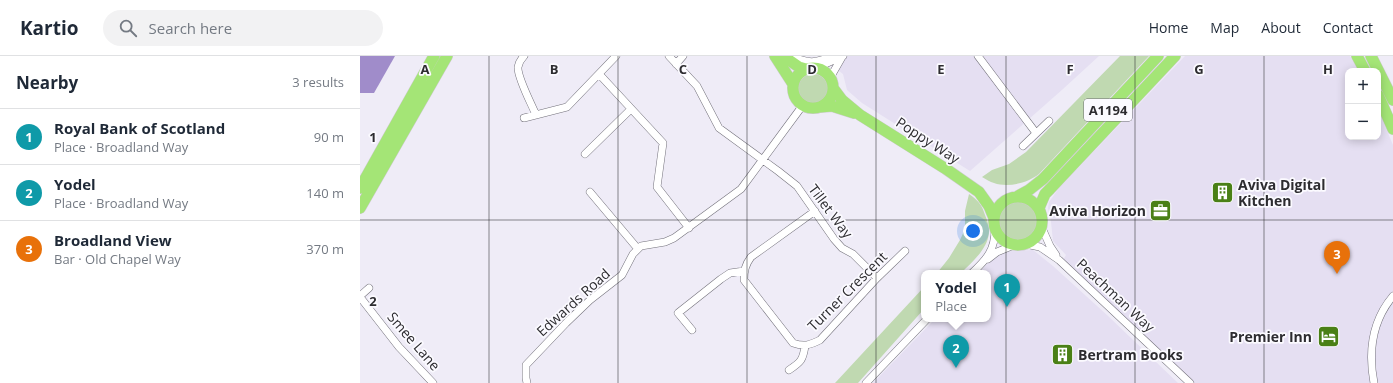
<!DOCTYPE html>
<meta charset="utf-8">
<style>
body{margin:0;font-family:"Open Sans",sans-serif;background:#f2f2f3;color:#1f2937}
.controls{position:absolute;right:12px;top:12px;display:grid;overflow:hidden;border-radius:8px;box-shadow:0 2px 10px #0003}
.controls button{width:36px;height:36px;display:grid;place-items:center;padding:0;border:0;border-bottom:1px solid #e0e1e3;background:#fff;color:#1f2937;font:20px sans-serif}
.you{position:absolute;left:613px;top:175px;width:14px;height:14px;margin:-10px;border:3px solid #fff;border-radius:50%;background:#1a73e8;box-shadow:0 0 0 6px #1a73e833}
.badge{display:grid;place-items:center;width:26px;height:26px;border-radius:50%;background:#0f766e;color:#fff;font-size:13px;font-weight:700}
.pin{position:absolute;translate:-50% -33px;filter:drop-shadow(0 1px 2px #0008)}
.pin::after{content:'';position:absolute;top:21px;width:14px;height:12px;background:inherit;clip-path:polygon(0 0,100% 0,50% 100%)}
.popup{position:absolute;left:561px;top:214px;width:70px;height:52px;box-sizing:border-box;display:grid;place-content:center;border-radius:8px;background:#fff;filter:drop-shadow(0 1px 3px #0005);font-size:13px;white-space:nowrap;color:#747a83}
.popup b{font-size:15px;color:#1f2937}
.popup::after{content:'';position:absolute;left:50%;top:100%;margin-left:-8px;border:8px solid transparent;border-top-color:#fff}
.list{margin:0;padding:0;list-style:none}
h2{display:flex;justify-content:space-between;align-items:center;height:52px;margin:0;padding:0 16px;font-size:17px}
h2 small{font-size:13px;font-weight:400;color:#747a83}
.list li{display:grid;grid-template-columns:26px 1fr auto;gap:12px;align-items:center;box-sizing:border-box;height:56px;padding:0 16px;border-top:1px solid #e0e1e3}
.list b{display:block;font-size:15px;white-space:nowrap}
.list p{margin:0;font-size:13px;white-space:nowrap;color:#747a83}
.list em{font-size:13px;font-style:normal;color:#747a83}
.icon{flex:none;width:22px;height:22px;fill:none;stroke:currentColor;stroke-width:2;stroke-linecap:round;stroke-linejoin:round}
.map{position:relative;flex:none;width:1033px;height:327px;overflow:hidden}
header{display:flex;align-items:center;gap:24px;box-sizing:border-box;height:56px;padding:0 20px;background:#fff;border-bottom:1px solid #e0e1e3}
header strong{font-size:19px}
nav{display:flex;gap:22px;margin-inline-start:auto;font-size:14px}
.search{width:280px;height:36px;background:#f2f2f3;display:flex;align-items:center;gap:10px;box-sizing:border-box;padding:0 14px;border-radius:22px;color:#747a83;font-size:15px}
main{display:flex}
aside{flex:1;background:#fff}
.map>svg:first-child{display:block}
.built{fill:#e5dff2}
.green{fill:#c0d9b1}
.water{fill:#a08cca}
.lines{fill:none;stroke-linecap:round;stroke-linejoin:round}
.minor-casing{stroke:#72707a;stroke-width:8}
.highway-casing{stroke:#cdcccd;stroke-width:12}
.minor{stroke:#fff;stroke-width:7}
.highway{stroke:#a4e576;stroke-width:11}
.grid{fill:none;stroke:#2d2c30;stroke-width:1;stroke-opacity:0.55}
.labels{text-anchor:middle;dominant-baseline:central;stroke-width:3.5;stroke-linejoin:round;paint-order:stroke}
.shield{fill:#fbfaff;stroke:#6b6a6e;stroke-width:1}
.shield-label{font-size:13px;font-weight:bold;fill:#2d2c30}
.street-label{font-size:14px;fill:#2d2c30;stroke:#fbfaff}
.poi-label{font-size:14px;font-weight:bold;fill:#2d2c30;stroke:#fbfaff;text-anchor:start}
.grid-label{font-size:13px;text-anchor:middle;font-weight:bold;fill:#2d2c30;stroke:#fbfaff;stroke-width:3.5;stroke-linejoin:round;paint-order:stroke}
</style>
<header>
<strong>Kartio</strong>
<div class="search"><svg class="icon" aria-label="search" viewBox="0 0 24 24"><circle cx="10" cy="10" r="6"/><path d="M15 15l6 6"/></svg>Search here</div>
<nav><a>Home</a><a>Map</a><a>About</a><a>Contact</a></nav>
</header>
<main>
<aside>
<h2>Nearby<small>3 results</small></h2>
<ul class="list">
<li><span class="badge" style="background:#0f9aa8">1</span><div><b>Royal Bank of Scotland</b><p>Place · Broadland Way</p></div><em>90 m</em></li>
<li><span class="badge" style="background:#0f9aa8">2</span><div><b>Yodel</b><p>Place · Broadland Way</p></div><em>140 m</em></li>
<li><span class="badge" style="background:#e8710a">3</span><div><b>Broadland View</b><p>Bar · Old Chapel Way</p></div><em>370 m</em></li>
</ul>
</aside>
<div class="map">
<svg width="1033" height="327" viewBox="0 0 1033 327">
<rect width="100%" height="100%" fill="#efecf7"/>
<path class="built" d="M 459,0 L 739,0 L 703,33 L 610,115 L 502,47 L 487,34 L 483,18 Z
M 825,0 L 990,0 L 999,15 L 988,15 L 988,81 L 1018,81 L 1018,53 L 1033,89 L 1033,327 L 830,327 L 702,206 L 706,199 L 693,185 L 691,166 L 688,152 L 689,146 L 699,132 Z
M 673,194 L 693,210 L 747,259 L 818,327 L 513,327 L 575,263 L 628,263 L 628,217 L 619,217 L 628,207 L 642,198 L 651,195 Z"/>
<path class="green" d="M 760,0 L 789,0 L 679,118 C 668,127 648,132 634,127 C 630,126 626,123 622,121 L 632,114 L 649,108 L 666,96 Z
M438 33a15 15 0 1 1 30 0a15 15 0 1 1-30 0Z
M 609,138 C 618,144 622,149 625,159 C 627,164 630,172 629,177 C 627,194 612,206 601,217 L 577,217 L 589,202 L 600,184 L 605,173 L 605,155 Z
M639 165a19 19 0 1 1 38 0a19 19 0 1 1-38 0Z
M 564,231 L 564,253 L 498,327 L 475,327 Z"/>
<path class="water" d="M 0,0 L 35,0 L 14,37 L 0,37 Z"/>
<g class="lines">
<defs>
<path id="minor" d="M 164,0 C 161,3 159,6 158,11 C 157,21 172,49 176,59
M 309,0 L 337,30 L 359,72 L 418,115 L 437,130 L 474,183 L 482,192 L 493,198 L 517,222
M 432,0 C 448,8 456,7 472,0
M 618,0 L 676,77
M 316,8 L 323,0
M 456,12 L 483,0
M 239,18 L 303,87 L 297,131 L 329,172
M 470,22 L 482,1
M 164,62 L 207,51 L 256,0
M 663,90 L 689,65
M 225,98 L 271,53
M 230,136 L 278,193
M 455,155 L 391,201 C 385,209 384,215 384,224 L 433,287 C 444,291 450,289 460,284 L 517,222 L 545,195
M 682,172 L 690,190 L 696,199
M 665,188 L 680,191 L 699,204 L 830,327
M 628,203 L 637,196 L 654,189
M 612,217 C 627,203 635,194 635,173
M 0,240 L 9,232
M 0,241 L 39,291 L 73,327
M 332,274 L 318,257 L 361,223 L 370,217 L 384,215
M 429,314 C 441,306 443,304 445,290
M 167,327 L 166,322 L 166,309 L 206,267 L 230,244 L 262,219 L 273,198 L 281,190 L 305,186 L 314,182 L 381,133 L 443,49
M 506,327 L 567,263
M 1014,327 C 1008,295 1012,265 1033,240"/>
<path id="highway" d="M 415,0 L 433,28
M 423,0 L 439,11 L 446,13
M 997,0 L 1005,15
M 1011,0 L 1033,44
M433 32a20 20 0 1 1 40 0a20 20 0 1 1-40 0Z
M 473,32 L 482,44 L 500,59 L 586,113 L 619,136 L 629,150 L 634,162
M 1018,39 L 1033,73
M 460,51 L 472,50 L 494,57
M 0,132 L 74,0
M 658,140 L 669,134 L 683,123 L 798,0
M634 165a24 24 0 1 1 48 0a24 24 0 1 1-48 0Z
M 0,152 L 87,0
M 679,152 L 685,138 L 690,133 L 815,0"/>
</defs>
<use href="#minor" class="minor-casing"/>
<use href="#highway" class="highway-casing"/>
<use href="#minor" class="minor"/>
<use href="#highway" class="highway"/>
</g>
<path class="grid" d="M 129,0 L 129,327M 258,0 L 258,327M 387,0 L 387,327M 516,0 L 516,327M 646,0 L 646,327M 775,0 L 775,327M 904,0 L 904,327M 0,164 L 1033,164"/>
<defs>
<symbol id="building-square" viewBox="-11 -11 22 22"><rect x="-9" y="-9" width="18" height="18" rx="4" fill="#4a8016" stroke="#fbfaff"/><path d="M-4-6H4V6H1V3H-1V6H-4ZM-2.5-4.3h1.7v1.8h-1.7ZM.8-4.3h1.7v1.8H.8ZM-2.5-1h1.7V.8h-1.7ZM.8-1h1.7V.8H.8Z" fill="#fff"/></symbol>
<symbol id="office-square" viewBox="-11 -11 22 22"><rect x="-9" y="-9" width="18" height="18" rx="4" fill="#4a8016" stroke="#fbfaff"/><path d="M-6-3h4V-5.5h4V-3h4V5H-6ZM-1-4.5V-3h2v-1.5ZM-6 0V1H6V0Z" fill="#fff"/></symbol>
<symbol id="hotel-square" viewBox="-11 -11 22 22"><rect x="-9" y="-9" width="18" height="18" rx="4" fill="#4a8016" stroke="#fbfaff"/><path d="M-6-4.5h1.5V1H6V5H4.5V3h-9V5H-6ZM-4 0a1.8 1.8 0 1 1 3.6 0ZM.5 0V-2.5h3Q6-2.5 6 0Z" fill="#fff"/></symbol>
</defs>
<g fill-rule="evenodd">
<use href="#building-square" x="850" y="124" width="25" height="25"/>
<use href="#office-square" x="788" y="142" width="25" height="25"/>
<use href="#hotel-square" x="956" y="268" width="25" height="25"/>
<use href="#building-square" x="690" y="286" width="25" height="25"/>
</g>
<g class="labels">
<rect class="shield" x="724" y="43" width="48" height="22" rx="3"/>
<g class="shield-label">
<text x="748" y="54">A1194</text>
</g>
<g class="street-label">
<text transform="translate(568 84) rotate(33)">Poppy Way</text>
<text transform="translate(471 155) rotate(53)">Tillet Way</text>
<text transform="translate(487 235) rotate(-45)">Turner Crescent</text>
<text transform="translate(756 239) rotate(43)">Peachman Way</text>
<text transform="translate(213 246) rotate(-42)">Edwards Road</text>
<text transform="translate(54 285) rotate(49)">Smee Lane</text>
</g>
<g class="poi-label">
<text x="878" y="128">Aviva Digital<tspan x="878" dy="16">Kitchen</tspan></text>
<text x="786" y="154" text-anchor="end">Aviva Horizon</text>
<text x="952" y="280" text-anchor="end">Premier Inn</text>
<text x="718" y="298">Bertram Books</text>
</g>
</g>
<g class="grid-label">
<text x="65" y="18">A</text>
<text x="194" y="18">B</text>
<text x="323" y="18">C</text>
<text x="452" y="18">D</text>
<text x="581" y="18">E</text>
<text x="710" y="18">F</text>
<text x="839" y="18">G</text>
<text x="968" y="18">H</text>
<text x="13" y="86">1</text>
<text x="13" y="250">2</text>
</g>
</svg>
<div class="controls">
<button>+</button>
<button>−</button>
</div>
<div class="you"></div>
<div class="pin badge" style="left:647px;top:251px;background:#0f9aa8">1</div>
<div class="pin badge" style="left:596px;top:312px;background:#0f9aa8">2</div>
<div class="popup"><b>Yodel</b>Place</div>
<div class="pin badge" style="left:977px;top:218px;background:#e8710a">3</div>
</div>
</main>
